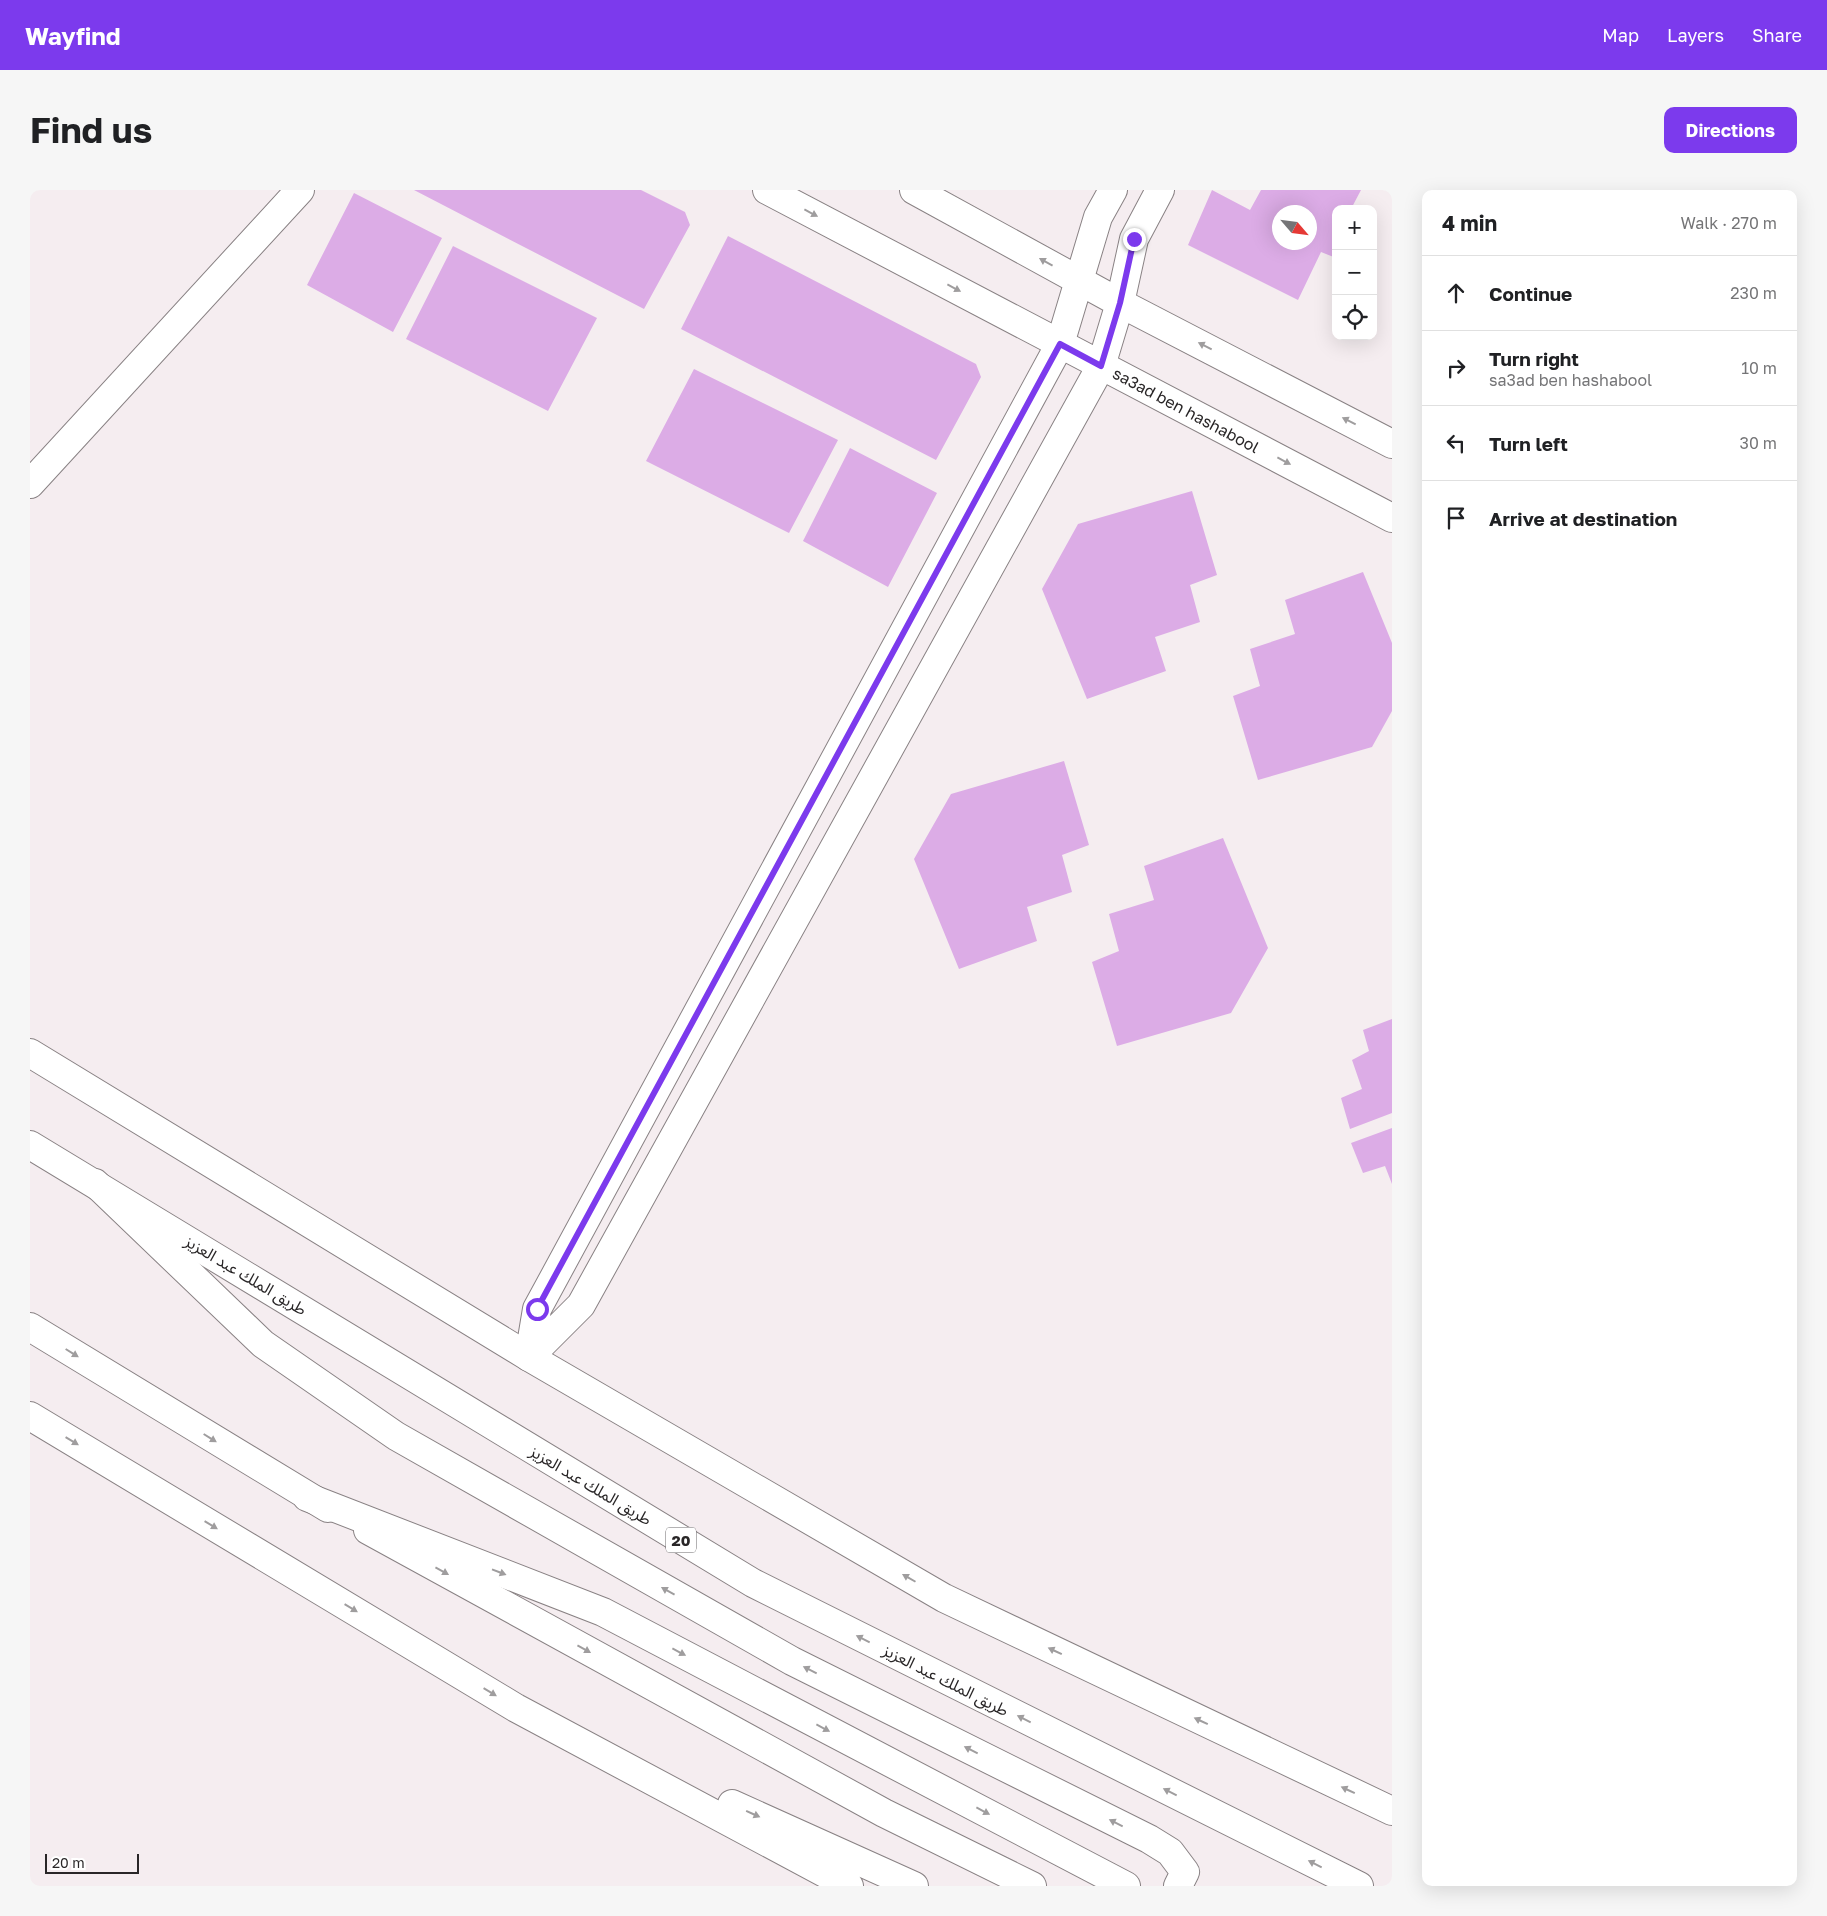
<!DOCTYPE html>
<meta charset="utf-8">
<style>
body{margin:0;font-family:"Golos Text","Noto Sans Arabic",sans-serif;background:#f6f6f6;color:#202124}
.controls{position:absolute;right:15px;top:15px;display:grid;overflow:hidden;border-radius:10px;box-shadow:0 5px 20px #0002}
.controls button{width:45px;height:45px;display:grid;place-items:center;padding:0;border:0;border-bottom:1px solid #e0e0e0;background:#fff;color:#202124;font:25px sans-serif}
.compass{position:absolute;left:1242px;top:15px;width:45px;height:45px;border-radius:50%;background:#fff;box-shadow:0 5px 20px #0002;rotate:118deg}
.scale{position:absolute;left:15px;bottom:12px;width:94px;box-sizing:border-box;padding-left:5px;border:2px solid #292627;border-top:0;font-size:14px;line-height:18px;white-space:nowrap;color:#292627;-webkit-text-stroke:4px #fff;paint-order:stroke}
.stop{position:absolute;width:15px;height:15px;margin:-11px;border:4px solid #7c3aed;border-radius:50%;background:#fff}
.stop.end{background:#7c3aed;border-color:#fff;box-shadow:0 1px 5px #0008}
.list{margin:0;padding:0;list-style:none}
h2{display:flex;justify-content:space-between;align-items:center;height:65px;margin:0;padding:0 20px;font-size:21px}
h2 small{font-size:16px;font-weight:400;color:#757577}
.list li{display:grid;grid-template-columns:32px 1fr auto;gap:15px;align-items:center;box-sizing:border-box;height:75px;padding:0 20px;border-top:1px solid #e0e0e0}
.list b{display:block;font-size:19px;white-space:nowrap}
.list p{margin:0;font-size:16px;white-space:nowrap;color:#757577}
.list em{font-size:16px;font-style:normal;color:#757577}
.icon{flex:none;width:28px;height:28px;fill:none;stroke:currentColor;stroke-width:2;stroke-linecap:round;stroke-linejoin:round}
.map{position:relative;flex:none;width:1362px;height:1696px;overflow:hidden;border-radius:10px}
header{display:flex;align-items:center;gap:30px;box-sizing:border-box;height:70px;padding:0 25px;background:#7c3aed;color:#fff}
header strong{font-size:24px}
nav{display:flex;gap:28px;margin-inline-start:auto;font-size:18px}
.intro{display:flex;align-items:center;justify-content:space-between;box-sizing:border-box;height:120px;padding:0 30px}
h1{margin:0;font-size:35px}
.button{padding:12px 22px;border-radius:10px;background:#7c3aed;color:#fff;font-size:18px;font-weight:700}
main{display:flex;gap:30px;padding:0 30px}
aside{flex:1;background:#fff;border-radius:10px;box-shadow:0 5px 20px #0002}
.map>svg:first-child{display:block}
.building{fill:#dcace6;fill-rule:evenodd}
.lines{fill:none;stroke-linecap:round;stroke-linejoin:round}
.minor-casing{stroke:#898284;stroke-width:30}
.major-casing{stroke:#898284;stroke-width:30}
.highway-casing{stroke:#898284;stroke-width:30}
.minor{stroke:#fff;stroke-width:28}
.major{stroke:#fff;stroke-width:28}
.highway{stroke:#fff;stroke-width:28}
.oneway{fill:#9f9d9e}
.route{stroke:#7c3aed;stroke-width:6}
.labels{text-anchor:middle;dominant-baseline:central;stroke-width:5;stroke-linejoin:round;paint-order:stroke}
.shield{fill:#fff;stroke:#696768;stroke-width:1}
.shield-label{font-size:15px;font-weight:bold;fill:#292627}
.street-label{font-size:16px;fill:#292627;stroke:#fff}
</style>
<header>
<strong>Wayfind</strong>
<nav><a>Map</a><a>Layers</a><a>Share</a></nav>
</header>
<div class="intro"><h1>Find us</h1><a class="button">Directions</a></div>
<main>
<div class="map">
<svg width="1362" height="1696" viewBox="0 0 1362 1696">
<rect width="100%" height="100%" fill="#f5edf0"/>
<path class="building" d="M 384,0 L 611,0 L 655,22 L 660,35 L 614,119 Z
M 1182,0 L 1220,20 L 1231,0 L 1331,0 L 1321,19 L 1306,19 L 1306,68 L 1291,62 L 1268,110 L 1158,55 ZM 1250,22 L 1280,22 L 1280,52 L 1250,52 Z
M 324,3 L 412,48 L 363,142 L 277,95 Z
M 698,46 L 946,174 L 951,187 L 906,270 L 651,139 Z
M 423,56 L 567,128 L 518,221 L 376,149 Z
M 664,179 L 808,250 L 759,343 L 616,271 Z
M 820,258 L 907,303 L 858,397 L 773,351 Z
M 1162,301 L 1187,385 L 1160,395 L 1170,432 L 1125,447 L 1136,481 L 1057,509 L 1012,399 L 1048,334 Z
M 1333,382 L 1362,453 L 1362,521 L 1342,557 L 1228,590 L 1203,506 L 1230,496 L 1220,459 L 1265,444 L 1255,410 Z
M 1034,571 L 1059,655 L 1032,665 L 1042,702 L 997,717 L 1007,751 L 929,779 L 884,669 L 921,604 Z
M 1193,648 L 1238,758 L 1201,823 L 1087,856 L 1062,772 L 1089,761 L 1079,724 L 1124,710 L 1114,676 Z
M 1362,829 L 1362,923 L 1320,939 L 1311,908 L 1332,899 L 1322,870 L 1339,861 L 1333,840 Z
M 1362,938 L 1362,994 L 1355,976 L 1333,983 L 1321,953 Z"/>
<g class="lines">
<defs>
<path id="minor" d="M 737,0 L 1362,328
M 884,0 L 1090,113 L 1362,254
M 1083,0 L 1068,27 L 1030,154 L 507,1119 L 499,1167 L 551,1115 L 1071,176 L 1090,113 L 1104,49 L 1130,0
M 0,294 L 270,0"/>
<path id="major" d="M 0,863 L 499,1167 L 914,1408 L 1362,1621
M 0,955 L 723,1393 L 1329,1696
M 0,1137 L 298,1318
M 0,1226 L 486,1518 L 819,1696
M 338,1340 L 854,1623 L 1002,1696
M 702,1614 L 884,1696"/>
<path id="highway" d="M 65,993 L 233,1154 L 366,1246 L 762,1471 L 1119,1649 L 1140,1662 L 1155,1682 L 1148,1696
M 277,1307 L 573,1422 L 1096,1696"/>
</defs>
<use href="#minor" class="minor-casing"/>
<use href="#major" class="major-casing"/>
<use href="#highway" class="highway-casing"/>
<use href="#minor" class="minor"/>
<use href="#major" class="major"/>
<use href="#highway" class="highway"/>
</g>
<defs><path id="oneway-solid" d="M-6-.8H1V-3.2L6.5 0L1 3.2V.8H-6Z" transform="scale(1.25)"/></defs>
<g class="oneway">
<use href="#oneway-solid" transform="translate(781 23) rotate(28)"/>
<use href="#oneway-solid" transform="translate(1016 72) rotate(-151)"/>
<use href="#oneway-solid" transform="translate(924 98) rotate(28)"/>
<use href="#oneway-solid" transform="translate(1175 156) rotate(-153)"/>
<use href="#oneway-solid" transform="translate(1319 231) rotate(-153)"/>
<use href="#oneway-solid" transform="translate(1254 271) rotate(28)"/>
<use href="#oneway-solid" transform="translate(42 1163) rotate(32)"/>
<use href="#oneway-solid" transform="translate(180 1248) rotate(32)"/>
<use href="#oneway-solid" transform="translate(42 1251) rotate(31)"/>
<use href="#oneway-solid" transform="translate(181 1335) rotate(31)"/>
<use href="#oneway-solid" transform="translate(412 1381) rotate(29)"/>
<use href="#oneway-solid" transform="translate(469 1382) rotate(21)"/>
<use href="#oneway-solid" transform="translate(879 1388) rotate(-150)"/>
<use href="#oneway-solid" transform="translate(638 1401) rotate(-151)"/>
<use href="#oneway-solid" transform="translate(321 1418) rotate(31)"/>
<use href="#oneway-solid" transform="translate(833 1449) rotate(-153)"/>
<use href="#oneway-solid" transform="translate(554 1459) rotate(29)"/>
<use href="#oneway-solid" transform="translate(1025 1461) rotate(-155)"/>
<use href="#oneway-solid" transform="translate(649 1462) rotate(28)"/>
<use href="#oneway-solid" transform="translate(780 1480) rotate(-153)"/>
<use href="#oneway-solid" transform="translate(460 1502) rotate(31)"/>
<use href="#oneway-solid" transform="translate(994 1529) rotate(-153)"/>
<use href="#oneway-solid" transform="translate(1171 1531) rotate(-155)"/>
<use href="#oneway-solid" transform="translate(793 1538) rotate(28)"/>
<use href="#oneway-solid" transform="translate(941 1560) rotate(-153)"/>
<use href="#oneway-solid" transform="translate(1318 1600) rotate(-155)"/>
<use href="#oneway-solid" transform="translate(1140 1602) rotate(-153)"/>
<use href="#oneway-solid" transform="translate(953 1621) rotate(28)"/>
<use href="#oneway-solid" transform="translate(723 1624) rotate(24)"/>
<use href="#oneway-solid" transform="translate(1086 1633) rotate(-153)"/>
<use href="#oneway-solid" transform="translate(1285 1674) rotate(-153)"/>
</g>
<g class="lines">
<path class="route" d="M 507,1119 L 1030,154 L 1071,176 L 1090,113 L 1104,49"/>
</g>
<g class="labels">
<rect class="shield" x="636" y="1337.5" width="30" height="25" rx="4"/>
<g class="shield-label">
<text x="651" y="1350">20</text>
</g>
<g class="street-label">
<text transform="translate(1156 220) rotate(28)">sa3ad ben hashabool</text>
<text transform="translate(216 1085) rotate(31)">طريق الملك عبد العزيز</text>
<text transform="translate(561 1295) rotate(31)">طريق الملك عبد العزيز</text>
<text transform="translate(916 1490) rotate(27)">طريق الملك عبد العزيز</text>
</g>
</g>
</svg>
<div class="controls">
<button>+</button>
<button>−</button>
<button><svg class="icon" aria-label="locate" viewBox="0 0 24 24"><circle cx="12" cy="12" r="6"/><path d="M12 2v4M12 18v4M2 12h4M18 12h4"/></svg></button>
</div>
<svg class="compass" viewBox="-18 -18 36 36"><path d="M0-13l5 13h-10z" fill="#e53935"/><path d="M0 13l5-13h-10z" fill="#757577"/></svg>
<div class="scale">20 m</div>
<div class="stop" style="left:507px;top:1119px"></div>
<div class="stop end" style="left:1104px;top:49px"></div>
</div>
<aside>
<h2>4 min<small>Walk · 270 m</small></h2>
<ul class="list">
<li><svg class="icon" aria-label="ahead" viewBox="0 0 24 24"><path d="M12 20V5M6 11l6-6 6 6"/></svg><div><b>Continue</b></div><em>230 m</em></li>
<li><svg class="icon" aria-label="right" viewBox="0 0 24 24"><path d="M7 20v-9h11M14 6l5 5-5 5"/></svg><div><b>Turn right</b><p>sa3ad ben hashabool</p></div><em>10 m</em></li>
<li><svg class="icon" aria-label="left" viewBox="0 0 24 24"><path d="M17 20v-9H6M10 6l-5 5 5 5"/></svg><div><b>Turn left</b></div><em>30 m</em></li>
<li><svg class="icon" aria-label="arrive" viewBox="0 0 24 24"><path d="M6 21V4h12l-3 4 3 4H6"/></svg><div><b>Arrive at destination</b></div></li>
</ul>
</aside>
</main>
